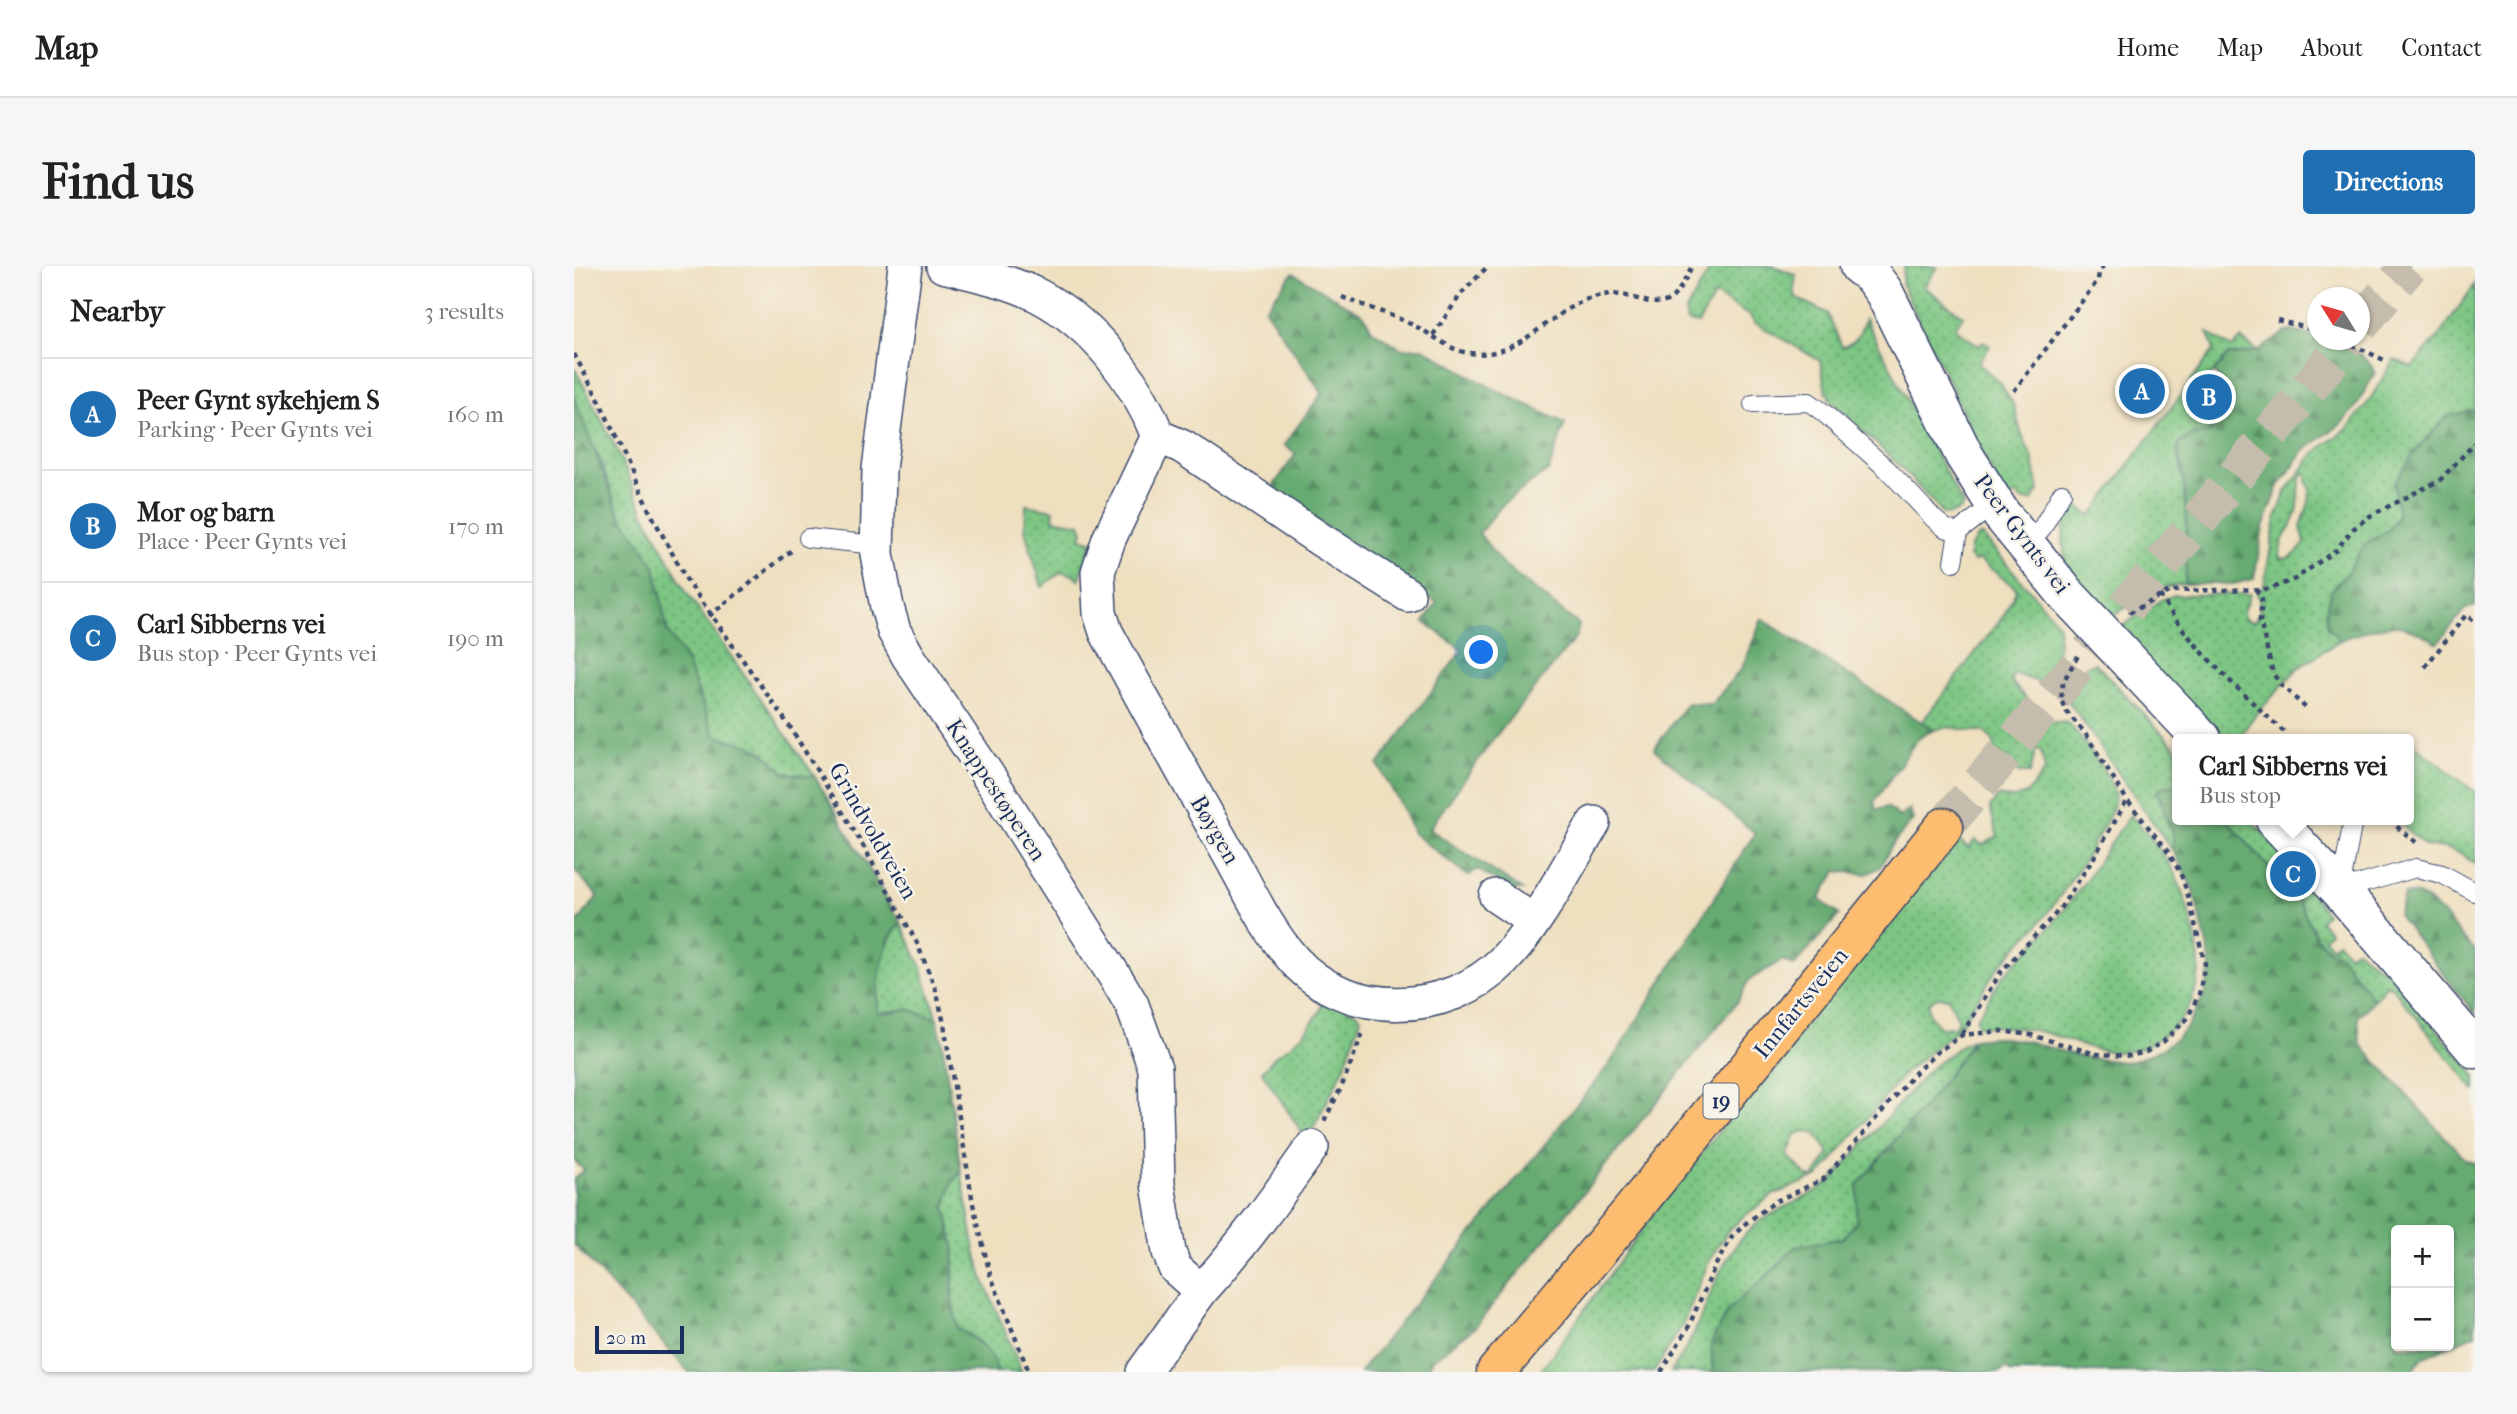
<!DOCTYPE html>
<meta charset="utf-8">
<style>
body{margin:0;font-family:"IM FELL French Canon",serif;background:#f6f6f6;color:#222}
.controls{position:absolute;right:21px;bottom:21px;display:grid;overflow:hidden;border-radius:7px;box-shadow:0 2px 5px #0004}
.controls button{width:63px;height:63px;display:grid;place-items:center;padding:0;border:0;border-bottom:2px solid #e0e0e0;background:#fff;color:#222;font:35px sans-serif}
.compass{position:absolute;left:1733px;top:21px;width:63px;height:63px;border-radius:50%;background:#fff;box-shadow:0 2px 5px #0004;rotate:307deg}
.scale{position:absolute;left:21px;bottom:18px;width:89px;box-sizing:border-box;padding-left:7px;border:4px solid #1b2f5e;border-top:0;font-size:19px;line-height:24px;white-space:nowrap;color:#1b2f5e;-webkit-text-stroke:5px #f7f3e8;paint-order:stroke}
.you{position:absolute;left:908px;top:387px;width:24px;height:24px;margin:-18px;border:5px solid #fff;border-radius:50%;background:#1a73e8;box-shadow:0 0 0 10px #1a73e833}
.badge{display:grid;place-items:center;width:46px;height:46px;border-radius:50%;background:#1f6fb2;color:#fff;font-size:23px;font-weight:700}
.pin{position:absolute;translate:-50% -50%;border:4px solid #fff;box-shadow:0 2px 7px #0006}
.popup{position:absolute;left:1598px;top:468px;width:242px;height:91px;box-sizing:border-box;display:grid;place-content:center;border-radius:7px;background:#fff;filter:drop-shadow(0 2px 5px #0005);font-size:23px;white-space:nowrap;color:#767676}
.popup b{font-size:26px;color:#222}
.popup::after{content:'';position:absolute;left:50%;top:100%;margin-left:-14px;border:14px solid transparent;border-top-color:#fff}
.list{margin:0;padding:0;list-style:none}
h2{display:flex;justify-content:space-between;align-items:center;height:91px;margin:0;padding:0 28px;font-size:30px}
h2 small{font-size:23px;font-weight:400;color:#767676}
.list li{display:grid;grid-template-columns:46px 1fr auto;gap:21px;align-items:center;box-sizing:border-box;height:112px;padding:0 28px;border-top:2px solid #e0e0e0}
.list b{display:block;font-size:26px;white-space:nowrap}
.list p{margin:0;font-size:23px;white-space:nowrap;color:#767676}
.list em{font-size:23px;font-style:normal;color:#767676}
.map{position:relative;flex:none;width:1901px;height:1106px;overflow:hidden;border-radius:7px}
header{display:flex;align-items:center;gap:42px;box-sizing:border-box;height:98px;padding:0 35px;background:#fff;border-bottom:2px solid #e0e0e0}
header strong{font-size:33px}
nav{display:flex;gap:38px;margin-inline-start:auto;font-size:24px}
.intro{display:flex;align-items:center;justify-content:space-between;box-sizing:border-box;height:168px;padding:0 42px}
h1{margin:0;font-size:49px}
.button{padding:18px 32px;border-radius:7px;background:#1f6fb2;color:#fff;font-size:24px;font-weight:700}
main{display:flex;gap:42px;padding:0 42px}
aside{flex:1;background:#fff;border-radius:7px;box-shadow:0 2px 5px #0004}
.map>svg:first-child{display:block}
.grass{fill:url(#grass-dots);stroke:#4c7a70;stroke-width:2;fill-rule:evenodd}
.forest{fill:url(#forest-firs);stroke:#406d68;stroke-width:2;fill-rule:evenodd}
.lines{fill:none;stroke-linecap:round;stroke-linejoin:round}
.trunk-tunnel{stroke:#c4bcac;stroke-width:38;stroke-dasharray:38 19;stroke-linecap:butt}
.service-casing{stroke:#3b496d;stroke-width:20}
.minor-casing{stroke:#3b496d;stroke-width:36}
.tertiary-casing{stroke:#3b496d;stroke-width:41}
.trunk-casing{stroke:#3b496d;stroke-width:41}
.path{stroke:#3b496d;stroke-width:4.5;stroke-dasharray:5 5;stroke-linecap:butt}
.service{stroke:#fff;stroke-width:18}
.minor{stroke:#fff;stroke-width:33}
.tertiary{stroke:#fff;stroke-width:38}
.trunk{stroke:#fcbd6f;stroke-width:38}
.labels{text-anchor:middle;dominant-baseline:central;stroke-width:5;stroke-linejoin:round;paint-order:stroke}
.shield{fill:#f7f3e8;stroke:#5d6a87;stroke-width:2}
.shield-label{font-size:21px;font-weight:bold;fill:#1b2f5e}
.street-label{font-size:23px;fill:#1b2f5e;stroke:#f7f3e8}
</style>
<header>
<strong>Map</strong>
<nav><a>Home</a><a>Map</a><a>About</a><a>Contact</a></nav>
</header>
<div class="intro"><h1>Find us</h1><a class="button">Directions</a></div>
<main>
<aside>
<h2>Nearby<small>3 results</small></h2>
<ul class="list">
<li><span class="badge">A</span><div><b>Peer Gynt sykehjem S</b><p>Parking · Peer Gynts vei</p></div><em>160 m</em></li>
<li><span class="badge">B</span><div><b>Mor og barn</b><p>Place · Peer Gynts vei</p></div><em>170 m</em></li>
<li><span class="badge">C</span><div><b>Carl Sibberns vei</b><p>Bus stop · Peer Gynts vei</p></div><em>190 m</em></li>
</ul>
</aside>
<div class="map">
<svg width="1901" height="1106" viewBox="0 0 1901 1106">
<defs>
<pattern id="grass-dots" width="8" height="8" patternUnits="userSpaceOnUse" patternTransform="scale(1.75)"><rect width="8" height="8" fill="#7dc683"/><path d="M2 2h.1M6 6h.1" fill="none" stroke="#66a16e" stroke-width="1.8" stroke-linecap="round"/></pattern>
<pattern id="forest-firs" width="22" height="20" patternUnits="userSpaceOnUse" patternTransform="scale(1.75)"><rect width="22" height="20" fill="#66ab71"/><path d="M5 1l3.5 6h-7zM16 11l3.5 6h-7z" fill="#538c60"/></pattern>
</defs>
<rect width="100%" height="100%" fill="#f7f3e8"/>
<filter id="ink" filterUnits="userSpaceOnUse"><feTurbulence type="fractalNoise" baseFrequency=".0143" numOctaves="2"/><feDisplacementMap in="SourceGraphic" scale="14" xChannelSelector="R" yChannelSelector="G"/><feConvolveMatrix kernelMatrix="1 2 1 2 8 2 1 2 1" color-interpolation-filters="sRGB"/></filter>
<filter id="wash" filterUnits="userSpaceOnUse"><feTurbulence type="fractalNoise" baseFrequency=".00686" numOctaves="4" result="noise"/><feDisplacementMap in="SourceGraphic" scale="28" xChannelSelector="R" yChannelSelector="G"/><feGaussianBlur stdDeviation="1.57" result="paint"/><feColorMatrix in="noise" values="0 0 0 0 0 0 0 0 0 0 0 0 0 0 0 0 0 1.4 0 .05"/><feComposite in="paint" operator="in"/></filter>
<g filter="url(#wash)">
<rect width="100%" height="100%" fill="#eedfbf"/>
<path class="grass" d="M 1138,0 L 1200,0 L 1222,9 L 1220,22 L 1222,32 L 1253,47 L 1268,81 C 1284,76 1286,68 1291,53 L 1389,239 C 1384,247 1378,250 1369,248 L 1326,200 L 1254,132 L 1256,129 L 1252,126 L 1246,95 L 1180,56 L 1176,50 L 1141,29 L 1124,58 L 1113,56 L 1111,46 Z
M 1330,0 L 1363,1 L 1350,21 L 1389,50 L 1381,62 L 1405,80 L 1409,75 L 1416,80 L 1404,97 L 1427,118 L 1440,140 L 1447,167 L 1459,194 L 1465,225 L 1458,235 L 1448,234 L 1442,229 L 1434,233 L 1425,220 L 1328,19 Z
M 1901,18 L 1901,144 L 1894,145 L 1820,217 L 1824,249 L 1815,264 L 1795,275 L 1786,285 L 1772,308 L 1758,324 L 1754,361 L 1766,374 L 1723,403 L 1678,453 L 1664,473 L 1647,473 L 1546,368 L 1548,360 L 1587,334 L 1601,329 L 1676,328 L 1669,346 L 1670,353 L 1679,356 C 1687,348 1687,337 1683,327 L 1690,320 L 1702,252 L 1712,226 L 1740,187 L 1774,162 L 1795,135 L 1820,93 L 1838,101 L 1865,70 ZM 1729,207 L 1733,208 L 1733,214 L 1736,224 L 1735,236 L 1727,261 L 1731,277 C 1724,286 1718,293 1706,293 C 1706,265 1718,267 1723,246 C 1726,232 1723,220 1729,207 Z
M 1633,66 L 1658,82 L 1667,73 L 1684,85 L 1653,90 L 1622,128 L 1619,138 L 1640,156 L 1637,166 L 1630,168 L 1603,186 C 1614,222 1614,280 1611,318 C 1582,321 1561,336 1536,351 C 1525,341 1509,329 1500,316 C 1486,294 1486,259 1498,236 L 1517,250 L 1640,84 Z
M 0,101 L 43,184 L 70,247 L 111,324 L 241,511 L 211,507 L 190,487 L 155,473 L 141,470 L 112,395 L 93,365 L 81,300 L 44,245 L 25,191 L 12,166 L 0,131 Z
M 452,239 L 480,244 L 479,253 L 506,258 L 509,265 L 507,272 L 518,275 L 505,315 L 500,309 L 487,306 L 468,321 L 451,265 Z
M 1404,270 L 1409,270 L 1485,359 C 1482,388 1488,392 1468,417 L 1441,408 L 1436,414 L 1471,455 L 1495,457 C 1508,474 1534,505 1540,525 C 1542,533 1540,540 1537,547 L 1509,596 L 1486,630 L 1463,660 L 1425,700 L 1384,762 L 1332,806 L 1245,910 L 1199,929 L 1169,951 L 1153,966 L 1135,995 L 1108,1060 L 1080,1106 L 966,1106 L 1079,948 L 1381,571 L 1394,582 L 1401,574 L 1409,579 L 1424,570 C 1420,561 1419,552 1416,542 L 1424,530 C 1450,537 1457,524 1471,504 L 1467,485 L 1462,482 L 1456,507 L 1444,507 L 1440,495 L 1422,487 L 1419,474 L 1409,465 C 1388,467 1381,457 1360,464 L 1348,456 L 1430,349 L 1443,323 L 1405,294 L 1400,296 L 1395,291 L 1396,281 ZM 1363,731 L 1374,732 L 1384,752 L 1381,761 L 1366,762 L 1355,748 L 1354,737 ZM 1232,865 L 1242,868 L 1255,887 L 1239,913 L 1232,909 L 1213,889 L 1222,868 Z
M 1521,397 L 1603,483 L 1603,520 L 1590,520 L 1590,547 L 1599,568 L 1599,585 L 1495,436 C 1490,415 1502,402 1521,397 Z
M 1834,474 L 1901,526 L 1901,598 L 1889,589 L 1871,582 L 1851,580 L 1822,554 L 1834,554 Z
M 1556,549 C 1569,562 1583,578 1593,594 C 1608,617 1625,674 1625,701 C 1625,724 1612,753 1593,766 C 1582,775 1570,783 1556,785 C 1525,790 1496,773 1468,766 C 1446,761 1427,760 1404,760 L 1402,753 L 1428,711 L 1478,659 L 1503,627 Z
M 1653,554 L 1678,554 L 1726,609 L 1752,648 L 1746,655 L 1756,666 L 1750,672 L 1758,681 L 1764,676 L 1775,689 L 1782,683 L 1820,713 L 1901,809 L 1901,825 L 1819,722 L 1813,719 L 1800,734 L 1765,689 L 1755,685 L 1743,672 L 1724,634 Z
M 327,657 L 347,700 L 363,753 L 334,743 L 304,748 C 302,721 307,677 327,657 Z
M 760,737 L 784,747 L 787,752 L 770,802 L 733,874 L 688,806 L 701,790 L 716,780 L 730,767 L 747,744 L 748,738 Z
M 1400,773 L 1355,835 L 1285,918 L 1282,956 L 1269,972 L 1221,981 L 1137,1077 L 1139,1106 L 1097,1106 C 1105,1094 1113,1082 1119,1069 C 1137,1032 1147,988 1179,961 C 1204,940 1234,934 1257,915 L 1355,804 L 1386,780 Z
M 387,906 L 401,985 L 410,1015 L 448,1106 L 424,1106 C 415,1083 406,1074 384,1063 L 378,1035 L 380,979 L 371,941 L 379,914 Z"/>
<path class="forest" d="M 719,7 L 790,49 L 798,64 L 828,83 L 849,82 L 920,123 L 991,157 L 975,204 L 930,237 L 905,267 L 929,299 L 1005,359 L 1002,371 L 920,472 L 855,563 L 948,624 L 937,624 L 903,603 L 894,610 L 839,567 L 827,539 L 804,499 L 888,384 L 850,356 L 863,337 L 697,223 L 722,188 L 710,179 L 748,127 L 691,43 Z
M 1718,65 L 1743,71 L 1744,74 C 1764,74 1794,88 1801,107 L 1781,142 L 1766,159 L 1730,184 L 1705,220 L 1689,262 L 1680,313 L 1659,318 L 1611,318 C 1614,282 1613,244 1609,208 C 1608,196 1602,189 1605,177 L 1618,169 L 1637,166 C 1642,148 1657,146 1660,134 C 1652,125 1649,113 1640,106 L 1653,90 L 1684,85 L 1712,66 Z
M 0,131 L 44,245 L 81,300 L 93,365 L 112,395 L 141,470 L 176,479 L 190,487 L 211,507 L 241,511 L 327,657 C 307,677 302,721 304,747 L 334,743 L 363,753 L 368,774 L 387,906 L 379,914 L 371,941 L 380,979 L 378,1035 L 384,1063 C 406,1075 415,1083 424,1106 L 115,1106 L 0,978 L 0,913 L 10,904 L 0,894 L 0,661 L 24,630 L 0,604 Z
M 1901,144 L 1901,340 L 1891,343 L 1864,377 C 1821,350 1811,359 1766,374 L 1754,361 L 1752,345 L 1758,324 L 1772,308 L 1786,285 L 1795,275 L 1815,264 L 1824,249 L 1820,217 L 1840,187 L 1874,150 Z
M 1188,353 L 1360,464 L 1345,471 L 1300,536 L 1302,544 L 1313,541 L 1326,551 L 1336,543 L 1339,554 L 1320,576 L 1306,601 L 1293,608 L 1263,605 L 1245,633 L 1265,649 L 1220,700 L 1209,694 L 1175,714 L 1164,735 L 901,1061 L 858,1094 L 854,1106 L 786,1106 L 1035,799 L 1181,567 L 1080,483 L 1113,437 L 1138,438 L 1168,402 Z
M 1590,520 L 1603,520 L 1604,554 L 1653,554 L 1724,634 L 1743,672 L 1755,685 L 1765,688 L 1800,734 L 1784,751 L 1786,778 L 1891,893 L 1901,897 L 1901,1068 L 1848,1092 L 1838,1106 L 1436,1106 L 1433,1102 L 1425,1106 L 1139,1106 L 1137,1077 L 1154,1044 L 1194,1009 L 1221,981 L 1269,972 L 1282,956 L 1284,918 L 1355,835 L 1400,773 L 1419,771 L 1453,775 L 1504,790 L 1548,796 L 1560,795 L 1588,783 L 1601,773 L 1613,761 L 1631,727 L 1636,699 L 1635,687 L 1619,623 L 1599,585 L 1599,568 L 1583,526 ZM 1822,964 L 1875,964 L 1875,1080 L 1822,1080 Z
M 1842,628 C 1869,640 1880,666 1901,685 L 1901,748 L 1824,649 L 1830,629 Z"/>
</g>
<g filter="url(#ink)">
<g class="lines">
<path class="trunk-tunnel" d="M 1786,59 L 1835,0
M 1370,561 L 1774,74"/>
<defs>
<path id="service" d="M 1179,138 L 1235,136 L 1250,147 L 1313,203 L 1360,253 L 1371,262 L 1384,266 L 1420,238
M 234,272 L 303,279
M 1452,280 L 1468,262 L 1488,227
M 1379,296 L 1384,266
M 1779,555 L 1766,624 L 1842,602 L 1868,608 L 1901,626"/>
<path id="minor" d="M 331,0 L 305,203 L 303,288 L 313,341 L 320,365 L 334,390 L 421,520 L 545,717 L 558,739 L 581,802 L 584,918 L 595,986 L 601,1002 L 627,1025 L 569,1106
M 369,0 C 401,8 436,15 465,30 C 520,59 562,114 584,170 L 609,181 L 747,274 L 834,329
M 584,170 L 535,273 L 524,306 L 526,347 L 532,366 C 573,441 614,516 656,590 C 675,624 693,664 720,694 C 773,753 874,751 929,695 C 964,659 993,600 1020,557
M 922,630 L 959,655
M 627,1025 C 668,980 703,931 738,881"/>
<path id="tertiary" d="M 1285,0 L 1298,10 L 1310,26 L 1390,189 L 1427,248 L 1493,329 L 1628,473
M 1701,554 L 1766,624 L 1901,783"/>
<path id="trunk" d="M 922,1106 L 1055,948 L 1370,561"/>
</defs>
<use href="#service" class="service-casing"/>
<use href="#minor" class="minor-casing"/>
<use href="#tertiary" class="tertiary-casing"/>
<use href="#trunk" class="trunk-casing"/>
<path class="path" d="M 768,31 C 793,41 819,49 843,61 C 859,69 877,85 895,87 C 945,94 973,48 1014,33 C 1025,29 1035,27 1046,29 C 1060,30 1080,41 1093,35 C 1105,29 1112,11 1118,0
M 1703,54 L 1744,65
M 859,69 L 887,28 L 914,0
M 1769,74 L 1812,95
M 0,88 L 26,136 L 74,242 L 112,313 L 216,461 L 287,576 L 343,677 L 363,727 L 370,758 L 399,938 L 416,1008 L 455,1106
M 1440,125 L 1524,14 L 1525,6 L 1529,0
M 1682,323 L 1688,333 L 1686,355 L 1699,407 L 1706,418 L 1734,444
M 1586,329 C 1617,383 1667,425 1712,468
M 1555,347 L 1596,325 L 1695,323 L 1721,313 L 1761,285 L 1779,263 L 1796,250 L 1866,214 L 1901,177
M 135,350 L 217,285
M 1851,401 L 1892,349 L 1901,356
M 1815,554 L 1844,578
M 1388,768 L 1427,706 L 1485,644 L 1519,593 L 1553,534
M 750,855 L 767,822 L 790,764
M 1087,1106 L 1114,1062 L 1141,1000 L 1158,971 L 1172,957 L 1202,935 L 1250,913 L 1341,807 L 1362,787 L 1388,769 L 1427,765 L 1457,769 L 1522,788 L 1556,790 L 1572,786 L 1589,776 L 1613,753 L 1625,728 L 1631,698 L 1613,626 L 1606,606 L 1594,586 L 1553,534 L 1511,467 L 1492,445 L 1487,434 L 1489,416 L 1505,388"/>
<use href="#service" class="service"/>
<use href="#minor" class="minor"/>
<use href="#tertiary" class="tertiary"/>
<use href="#trunk" class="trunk"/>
</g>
</g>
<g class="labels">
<rect class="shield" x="1129.5" y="817.5" width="35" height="35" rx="5"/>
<g class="shield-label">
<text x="1147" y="835">19</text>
</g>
<g class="street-label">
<text transform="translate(1448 268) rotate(53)">Peer Gynts vei</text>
<text transform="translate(422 524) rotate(57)">Knappestøperen</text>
<text transform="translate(641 564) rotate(60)">Bøygen</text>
<text transform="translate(299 565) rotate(60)">Grindvoldveien</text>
<text transform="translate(1227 737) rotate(-51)">Innfartsveien</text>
</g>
</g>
</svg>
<div class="controls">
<button>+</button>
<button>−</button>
</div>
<svg class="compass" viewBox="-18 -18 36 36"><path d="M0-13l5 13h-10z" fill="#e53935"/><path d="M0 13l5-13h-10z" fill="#767676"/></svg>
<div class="scale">20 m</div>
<div class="you"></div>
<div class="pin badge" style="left:1568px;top:125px">A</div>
<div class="pin badge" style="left:1635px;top:131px">B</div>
<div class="pin badge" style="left:1719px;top:608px">C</div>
<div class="popup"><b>Carl Sibberns vei</b>Bus stop</div>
</div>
</main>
